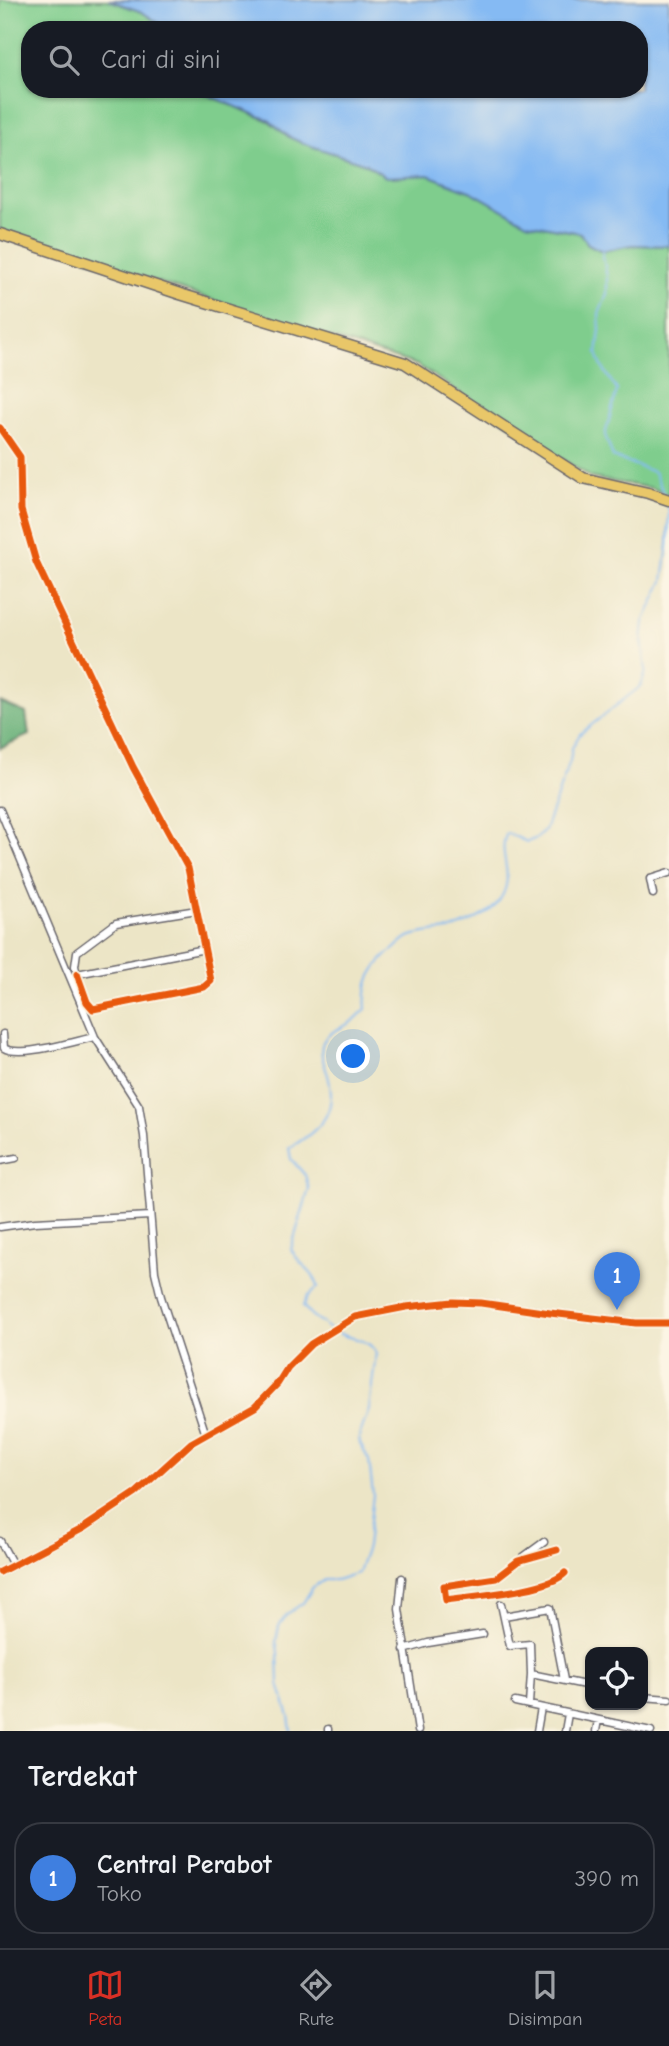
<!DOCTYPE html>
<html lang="id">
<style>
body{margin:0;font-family:"Comic Neue",sans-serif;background:#242831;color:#f1f3f6}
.controls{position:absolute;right:21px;bottom:21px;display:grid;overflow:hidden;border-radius:14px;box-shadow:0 2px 5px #0004}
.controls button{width:63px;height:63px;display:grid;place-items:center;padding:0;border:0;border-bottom:2px solid #363941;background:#171b24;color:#f1f3f6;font:35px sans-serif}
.you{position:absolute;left:354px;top:1057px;width:24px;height:24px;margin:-18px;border:5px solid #fff;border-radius:50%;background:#1a73e8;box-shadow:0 0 0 10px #1a73e833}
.badge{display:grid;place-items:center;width:46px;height:46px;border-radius:50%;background:#d93025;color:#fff;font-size:23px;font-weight:700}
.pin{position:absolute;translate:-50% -58px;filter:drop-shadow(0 2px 4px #0008)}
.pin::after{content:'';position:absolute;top:37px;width:24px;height:21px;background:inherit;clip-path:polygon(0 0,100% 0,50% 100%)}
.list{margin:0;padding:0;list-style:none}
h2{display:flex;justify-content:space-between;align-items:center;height:91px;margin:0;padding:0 28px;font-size:30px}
h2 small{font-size:23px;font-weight:400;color:#9ea1a6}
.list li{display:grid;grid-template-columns:46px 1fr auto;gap:21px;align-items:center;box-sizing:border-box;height:112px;margin:0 14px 14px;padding:0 14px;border:2px solid #363941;border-radius:28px}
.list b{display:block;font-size:26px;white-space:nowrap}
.list p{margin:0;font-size:23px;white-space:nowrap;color:#9ea1a6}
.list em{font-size:23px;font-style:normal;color:#9ea1a6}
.icon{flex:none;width:38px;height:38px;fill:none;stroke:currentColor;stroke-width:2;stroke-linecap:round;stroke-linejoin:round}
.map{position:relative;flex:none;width:669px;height:1731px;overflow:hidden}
.search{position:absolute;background:#171b24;box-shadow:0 2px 5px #0004;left:21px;right:21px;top:21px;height:77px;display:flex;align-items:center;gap:18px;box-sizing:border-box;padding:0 24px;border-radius:28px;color:#9ea1a6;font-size:26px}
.sheet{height:217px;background:#171b24}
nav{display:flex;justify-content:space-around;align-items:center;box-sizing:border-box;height:98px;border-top:2px solid #363941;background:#171b24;font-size:19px;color:#9ea1a6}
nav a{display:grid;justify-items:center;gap:4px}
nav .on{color:#d93025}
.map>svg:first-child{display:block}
.green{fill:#7fcd8d;stroke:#507864;stroke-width:2}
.forest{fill:#67b078;stroke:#44695a;stroke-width:2}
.water{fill:#85baf3;stroke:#546e97;stroke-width:2}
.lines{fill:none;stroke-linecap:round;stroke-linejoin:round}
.stream{stroke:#85baf3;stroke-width:2}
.street-casing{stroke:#69666c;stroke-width:9}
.secondary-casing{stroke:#69666c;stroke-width:10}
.highway-casing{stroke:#69666c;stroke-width:13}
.street{stroke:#fff;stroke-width:6}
.secondary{stroke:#f6e9c3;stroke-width:8}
.highway{stroke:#e9c769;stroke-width:10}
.cycleway-casing{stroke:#fcf5e5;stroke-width:11}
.cycleway{stroke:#e8590c;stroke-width:7}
</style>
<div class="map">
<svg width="669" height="1731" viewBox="0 0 669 1731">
<rect width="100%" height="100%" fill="#fcf5e5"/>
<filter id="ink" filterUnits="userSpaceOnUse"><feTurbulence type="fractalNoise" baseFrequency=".0143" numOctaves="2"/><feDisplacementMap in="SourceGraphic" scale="14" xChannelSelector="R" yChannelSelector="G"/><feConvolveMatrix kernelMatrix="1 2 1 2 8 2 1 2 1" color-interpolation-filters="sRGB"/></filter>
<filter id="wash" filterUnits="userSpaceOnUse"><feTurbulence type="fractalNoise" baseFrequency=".00686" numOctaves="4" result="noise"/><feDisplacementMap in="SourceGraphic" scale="28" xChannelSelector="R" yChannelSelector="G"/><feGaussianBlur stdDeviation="1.57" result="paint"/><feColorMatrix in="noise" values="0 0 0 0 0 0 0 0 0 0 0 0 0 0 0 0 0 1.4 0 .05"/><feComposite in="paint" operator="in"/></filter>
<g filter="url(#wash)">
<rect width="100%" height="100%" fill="#ece5c6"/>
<path class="green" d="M 0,0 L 109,0 L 142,12 L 169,30 L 30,30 L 30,89 L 193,89 L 269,121 L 289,137 L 302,143 L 366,164 L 386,177 L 428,175 L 472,192 L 527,223 L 580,233 L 588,244 L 602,251 L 632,245 L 669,246 L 669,495 L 652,488 L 592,478 L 417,365 L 255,314 L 0,230 Z"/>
<path class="forest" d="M 0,702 L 26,713 L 29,735 L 0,748 Z"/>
<path class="water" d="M 109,0 L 669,0 L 669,246 L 632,245 L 602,251 L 588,244 L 580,233 L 527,223 L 472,192 L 428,175 L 386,177 L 366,164 L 302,143 L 289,137 L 269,120 L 193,89 L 639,89 L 639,30 L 169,30 L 142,12 Z"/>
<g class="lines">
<path class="stream" d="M 602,251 L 607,277 L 607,294 L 599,314 L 600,330 L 597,353 L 602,367 L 617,390 L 605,435 L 613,457 L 654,472 L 664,494
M 330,1329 L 311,1315 L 303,1306 L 307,1297 L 318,1287 C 315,1272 298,1264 291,1249 L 309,1189 L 305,1175 L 291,1159 L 289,1148 C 324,1128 340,1109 326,1069 C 323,1060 319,1052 323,1042 C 330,1030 344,1028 354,1020 C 358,1017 362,1012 366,1009 C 363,983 374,965 394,949 C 399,944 405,938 411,936 C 423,932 436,932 449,930 C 462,927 487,915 496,905 C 520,876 495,856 507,833 L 527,842 L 537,838 L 545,830 L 570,761 L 572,748 L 580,734 L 641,686 L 646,671 L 642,640 L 644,622 L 663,581 L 668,544 L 669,510 L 667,503
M 291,1731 L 289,1716 L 279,1684 L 278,1652 L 276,1641 L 279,1626 L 287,1614 L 303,1603 L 313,1587 L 324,1580 L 336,1580 L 358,1573 L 367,1547 L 373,1495 L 369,1460 L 360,1444 L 359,1437 L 369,1409 L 376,1353 C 368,1337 351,1340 338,1333"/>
</g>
</g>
<g filter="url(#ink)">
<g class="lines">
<defs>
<path id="street" d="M 0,428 L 20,457 L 21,510 L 36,562 L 133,767 L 188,868 L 211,981 L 204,987 L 93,1009 L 87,1002 L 77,974
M 0,810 L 95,1037 L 139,1106 L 144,1136 L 155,1272 L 161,1297 L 206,1435
M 653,894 L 650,879 L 669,873
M 197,910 L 116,923 L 77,952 L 75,966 L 77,974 L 205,949
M 3,1034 L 4,1048 C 19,1058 75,1041 95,1037
M 0,1161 L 16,1158
M 0,1227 L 35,1222 L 150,1216
M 0,1541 L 13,1565
M 557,1550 L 518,1561 L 496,1578 L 444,1586 L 446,1600 C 472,1596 548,1591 565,1573
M 522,1558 L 544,1542
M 402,1578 L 399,1609 L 418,1731
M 501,1604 L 510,1646 L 530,1644 L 531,1674
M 504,1616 L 550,1608 L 564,1680
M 404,1650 L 428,1643 L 483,1634
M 643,1697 L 669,1699
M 515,1702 L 651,1731
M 529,1704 L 531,1674 L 590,1686
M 328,1731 L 328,1729
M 537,1731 L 541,1708
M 565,1731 L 568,1714
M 596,1731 L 598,1720"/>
<path id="secondary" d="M 0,1572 L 82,1529 L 136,1493 L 191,1443 L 255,1407 L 278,1383 L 288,1367 L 311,1344 L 355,1317 L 406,1307 L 453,1302 L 481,1303 L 550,1313 L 636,1323 L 669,1323"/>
<path id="highway" d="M 0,234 L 180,294 L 405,363 L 583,478 L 648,493 L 669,500"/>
</defs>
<use href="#street" class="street-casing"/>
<use href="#secondary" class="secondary-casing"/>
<use href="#highway" class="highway-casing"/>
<use href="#street" class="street"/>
<use href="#secondary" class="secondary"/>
<use href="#highway" class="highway"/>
<defs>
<path id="cycleway" d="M 0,428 L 20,457 L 21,510 L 36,562 L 133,767 L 188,868 L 211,981 L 204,987 L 93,1009 L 87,1002 L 77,974
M 557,1550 L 518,1561 L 496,1578 L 444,1586 L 446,1600 C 472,1596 548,1591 565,1573
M 0,1572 L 82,1529 L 136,1493 L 191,1443 L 255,1407 L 278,1383 L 288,1367 L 311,1344 L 355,1317 L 406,1307 L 453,1302 L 481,1303 L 550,1313 L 636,1323 L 669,1323"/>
</defs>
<use href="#cycleway" class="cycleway-casing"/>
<use href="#cycleway" class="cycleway"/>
</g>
</g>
</svg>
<div class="controls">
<button><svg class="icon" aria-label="locate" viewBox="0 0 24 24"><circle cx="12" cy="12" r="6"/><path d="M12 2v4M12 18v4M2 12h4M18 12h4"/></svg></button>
</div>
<div class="you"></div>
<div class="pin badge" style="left:617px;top:1310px;background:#3f7fe0">1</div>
<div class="search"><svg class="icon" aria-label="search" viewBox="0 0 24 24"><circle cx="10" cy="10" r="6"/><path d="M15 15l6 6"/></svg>Cari di sini</div>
</div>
<section class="sheet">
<h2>Terdekat<small></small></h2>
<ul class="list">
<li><span class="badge" style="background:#3f7fe0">1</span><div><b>Central Perabot</b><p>Toko</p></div><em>390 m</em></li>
</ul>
</section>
<nav>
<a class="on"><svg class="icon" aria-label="map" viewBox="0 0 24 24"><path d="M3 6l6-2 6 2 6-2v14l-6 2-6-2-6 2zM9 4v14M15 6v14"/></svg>Peta</a>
<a><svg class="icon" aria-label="directions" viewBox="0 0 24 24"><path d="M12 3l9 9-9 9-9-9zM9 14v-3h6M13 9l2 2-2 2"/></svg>Rute</a>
<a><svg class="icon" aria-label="saved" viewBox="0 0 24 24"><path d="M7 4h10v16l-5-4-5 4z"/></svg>Disimpan</a>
</nav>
